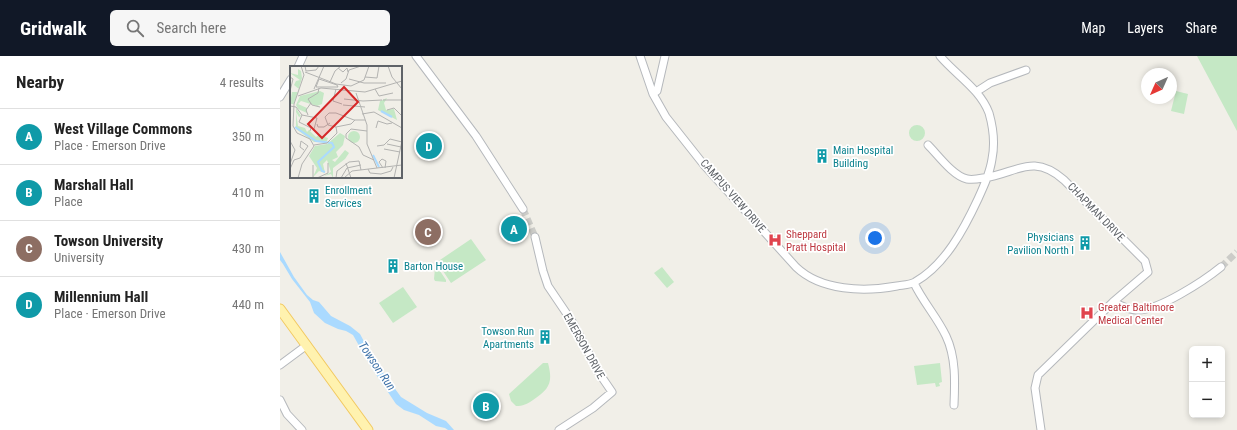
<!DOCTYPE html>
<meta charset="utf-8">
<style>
body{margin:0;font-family:"Roboto Condensed",sans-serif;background:#f6f6f6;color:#222}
.controls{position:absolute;right:12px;bottom:12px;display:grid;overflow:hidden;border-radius:6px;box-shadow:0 2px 6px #0003}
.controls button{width:36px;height:36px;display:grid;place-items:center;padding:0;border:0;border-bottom:1px solid #e0e0e0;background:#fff;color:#222;font:20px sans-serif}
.compass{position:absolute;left:861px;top:12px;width:36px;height:36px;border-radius:50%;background:#fff;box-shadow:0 2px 6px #0003;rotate:225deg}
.you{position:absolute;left:595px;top:182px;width:14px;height:14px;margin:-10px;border:3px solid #fff;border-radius:50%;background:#1a73e8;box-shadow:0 0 0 6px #1a73e833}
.badge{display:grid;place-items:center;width:26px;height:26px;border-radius:50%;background:#111827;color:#fff;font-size:13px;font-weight:700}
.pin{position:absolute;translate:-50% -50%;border:2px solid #fff;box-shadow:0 1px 4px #0006}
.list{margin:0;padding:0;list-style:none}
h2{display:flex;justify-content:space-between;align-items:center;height:52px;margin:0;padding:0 16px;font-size:17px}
h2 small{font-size:13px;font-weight:400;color:#767676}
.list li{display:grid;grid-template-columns:26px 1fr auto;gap:12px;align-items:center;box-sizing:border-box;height:56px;padding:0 16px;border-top:1px solid #e0e0e0}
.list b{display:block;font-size:15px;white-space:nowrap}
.list p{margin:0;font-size:13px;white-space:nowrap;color:#767676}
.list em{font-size:13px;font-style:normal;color:#767676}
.icon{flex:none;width:22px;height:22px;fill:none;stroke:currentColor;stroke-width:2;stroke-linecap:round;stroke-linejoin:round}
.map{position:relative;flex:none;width:957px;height:374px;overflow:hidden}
header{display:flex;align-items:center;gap:24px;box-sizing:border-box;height:56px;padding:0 20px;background:#111827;color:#fff}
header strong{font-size:19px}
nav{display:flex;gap:22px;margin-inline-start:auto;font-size:14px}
.search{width:280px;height:36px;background:#f6f6f6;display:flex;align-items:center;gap:10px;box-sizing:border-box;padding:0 14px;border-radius:6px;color:#767676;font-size:15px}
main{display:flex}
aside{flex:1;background:#fff}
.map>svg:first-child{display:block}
.green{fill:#c5e8c5}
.water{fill:#aadaff}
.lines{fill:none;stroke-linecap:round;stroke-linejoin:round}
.minor-tunnel{stroke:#ccccc8;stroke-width:7;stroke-dasharray:7 3.5;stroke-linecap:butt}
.minor-casing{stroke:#b5b8bc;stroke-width:9}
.major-casing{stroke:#f2c960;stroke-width:11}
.minor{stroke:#fff;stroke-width:7}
.major{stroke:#fff2af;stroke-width:9}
.labels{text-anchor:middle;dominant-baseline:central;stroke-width:3.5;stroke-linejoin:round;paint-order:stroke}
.culture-label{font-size:11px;fill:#0d838f;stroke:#fff;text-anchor:start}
.street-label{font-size:11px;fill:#5f6368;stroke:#fff}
.health-label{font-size:11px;fill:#be3a42;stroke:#fff;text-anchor:start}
.water-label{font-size:12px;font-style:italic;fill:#4174aa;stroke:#fff}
.inset-river{fill:none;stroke:#aadaff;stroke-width:2}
.inset-road{fill:none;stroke:#b3b3b1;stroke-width:1}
.view{fill:#d62828;fill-opacity:0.15;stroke:#d62828;stroke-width:2}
.inset-edge{fill:none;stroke:#5f6368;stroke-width:2}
</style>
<header>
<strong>Gridwalk</strong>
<div class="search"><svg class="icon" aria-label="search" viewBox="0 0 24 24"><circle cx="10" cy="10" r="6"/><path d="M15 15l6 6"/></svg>Search here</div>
<nav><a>Map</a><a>Layers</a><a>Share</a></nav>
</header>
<main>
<aside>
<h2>Nearby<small>4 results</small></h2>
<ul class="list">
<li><span class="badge" style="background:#0f9aa8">A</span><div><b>West Village Commons</b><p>Place · Emerson Drive</p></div><em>350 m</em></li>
<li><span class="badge" style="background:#0f9aa8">B</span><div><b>Marshall Hall</b><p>Place</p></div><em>410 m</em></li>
<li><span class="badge" style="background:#8d6e63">C</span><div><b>Towson University</b><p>University</p></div><em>430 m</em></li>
<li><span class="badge" style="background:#0f9aa8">D</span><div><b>Millennium Hall</b><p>Place · Emerson Drive</p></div><em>440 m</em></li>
</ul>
</aside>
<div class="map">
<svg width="957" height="374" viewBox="0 0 957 374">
<rect width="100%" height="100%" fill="#f1efe8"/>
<path class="green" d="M 917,0 L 957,0 L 957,75 Z
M 896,35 L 908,38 L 904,58 L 891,55 Z
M629 77a8 8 0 1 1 16 0a8 8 0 1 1-16 0Z
M 191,183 L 206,204 L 171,227 L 157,206 Z
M 382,211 L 394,226 L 387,232 L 374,217 Z
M 155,212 L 158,212 L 166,224 L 166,226 L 155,225 L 154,223 Z
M 123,231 L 137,251 L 113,267 L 99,247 Z
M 263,307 L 268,307 C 273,326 270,333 253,344 C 247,348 243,350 236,350 L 231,345 L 229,338 Z
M 660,307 L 662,326 L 659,327 L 660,330 L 656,331 L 655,327 L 637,329 L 634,310 Z"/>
<path class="water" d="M 0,196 L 14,221 L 27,239 L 33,244 L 39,246 L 51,260 L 70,270 L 80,278 L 94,304 L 121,341 L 147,357 L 166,365 L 174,374 L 168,374 L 165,372 L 156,370 L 139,359 L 124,354 L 116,348 L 91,311 L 73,279 L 66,275 L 58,273 L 45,267 L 34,257 L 30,246 L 12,223 L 3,208 L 0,204 Z"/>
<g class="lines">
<path class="minor-tunnel" d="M 243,153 L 255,181
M 941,211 L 957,196"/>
<defs>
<path id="minor" d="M 136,0 L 196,80 L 243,153
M 360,0 L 373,38 L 386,61 L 424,109 L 516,211 C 541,235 584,236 617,230 C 622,229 630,229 635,226 C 665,209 684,173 698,143 C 704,130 710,117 712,103 C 715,88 713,71 709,57 C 700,33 676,19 660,0
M 18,11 L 23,0
M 696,36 L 710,27 L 746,14
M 373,38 L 377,35 L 385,0
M 0,41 L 11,23
M 648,89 C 658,99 673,120 687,123 C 692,124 698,123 703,122 C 736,118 752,96 784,124 L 865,205 L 868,216 L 833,246 L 758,319 L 755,332 L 761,374
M 255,181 L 263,215 L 268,230 L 293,267 L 319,317 L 332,336 L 313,352 L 279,374
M 634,227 C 643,246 657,261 666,280 C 676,301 675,326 674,349
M 833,246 C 840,249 849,254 856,254 C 877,256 925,224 941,211
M 0,309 L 27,289
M 0,344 L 7,358 L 22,374"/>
<path id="major" d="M 0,253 L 88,374"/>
</defs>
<use href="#minor" class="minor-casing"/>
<use href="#major" class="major-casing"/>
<use href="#minor" class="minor"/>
<use href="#major" class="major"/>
</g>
<defs>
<symbol id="building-bare" viewBox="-9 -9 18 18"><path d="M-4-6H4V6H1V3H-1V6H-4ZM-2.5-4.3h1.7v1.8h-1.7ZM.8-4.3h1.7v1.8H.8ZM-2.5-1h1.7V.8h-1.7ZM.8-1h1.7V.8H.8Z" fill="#0f9aa8" stroke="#fff" stroke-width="2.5" paint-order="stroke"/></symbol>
<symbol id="hospital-bare" viewBox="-9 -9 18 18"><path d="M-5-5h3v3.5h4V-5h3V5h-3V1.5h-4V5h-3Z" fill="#e0444e" stroke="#fff" stroke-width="2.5" paint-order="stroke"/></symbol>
</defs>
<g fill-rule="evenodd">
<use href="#building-bare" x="532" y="90" width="20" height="20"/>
<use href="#building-bare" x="24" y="130" width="20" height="20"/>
<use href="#hospital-bare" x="485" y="174" width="20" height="20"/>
<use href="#building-bare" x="795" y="177" width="20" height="20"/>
<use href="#building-bare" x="103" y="200" width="20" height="20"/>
<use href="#hospital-bare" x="797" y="247" width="20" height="20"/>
<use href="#building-bare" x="255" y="271" width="20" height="20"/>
</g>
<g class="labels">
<g class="culture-label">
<text x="553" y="94">Main Hospital<tspan x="553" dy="13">Building</tspan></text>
<text x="45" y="134">Enrollment<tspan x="45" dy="13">Services</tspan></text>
<text x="794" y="181" text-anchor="end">Physicians<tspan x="794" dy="13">Pavilion North I</tspan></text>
<text x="124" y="210">Barton House</text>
<text x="254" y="275" text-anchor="end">Towson Run<tspan x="254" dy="13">Apartments</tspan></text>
</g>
<g class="street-label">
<text transform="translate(453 140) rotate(49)">CAMPUS VIEW DRIVE</text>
<text transform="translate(816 156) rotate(46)">CHAPMAN DRIVE</text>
<text transform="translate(304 290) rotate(61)">EMERSON DRIVE</text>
</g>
<g class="health-label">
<text x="506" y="178">Sheppard<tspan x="506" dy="13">Pratt Hospital</tspan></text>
<text x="818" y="251">Greater Baltimore<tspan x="818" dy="13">Medical Center</tspan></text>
</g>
<g class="water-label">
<text transform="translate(97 310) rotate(56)">Towson Run</text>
</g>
</g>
<g transform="translate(10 10)">
<rect width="112" height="112" fill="#f1efe8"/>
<path d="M 8,3 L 11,5 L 12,12 L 4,38 L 0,38 L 2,26 L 8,26 L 9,23 L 4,19 L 6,15 L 10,14 L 0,7 L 8,9 ZM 30,25 L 34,27 L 32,38 L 27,40 L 11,35 L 8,38 L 17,42 L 17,47 L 8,43 L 6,39 L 10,30 ZM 97,32 L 94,37 L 96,44 L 104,43 L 107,54 L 88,44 L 90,35 ZM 6,42 L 11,50 L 9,51 L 6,46 L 8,60 L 15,62 L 17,66 L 19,64 L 26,71 L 29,69 L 38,72 L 37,75 L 24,76 L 6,63 ZM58 71a6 6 0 1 1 12 0a6 6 0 1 1-12 0ZM 50,67 L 55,70 L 53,79 L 46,86 L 48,91 L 42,94 L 45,96 L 55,84 L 59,87 L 55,93 L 43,102 L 43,112 L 41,108 L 34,110 L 41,106 L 37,94 L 33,98 L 35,107 L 29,105 L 23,111 L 27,102 L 19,90 L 25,80 L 37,78 Z" fill="#c5e8c5"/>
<path class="inset-river" d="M 91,45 L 102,51M 5,61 L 26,75 L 42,77 L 44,81 L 28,96 L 32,105 L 35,106M 83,89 L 89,101"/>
<path class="inset-road" d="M 15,0 L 16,5 L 26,4 L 29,0M 98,0 L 102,11 L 112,23M 48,2 L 53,6 L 57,2 L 58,6M 15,6 L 46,18 L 61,20 L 74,14 L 79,0M 0,11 L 3,13 L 0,25M 75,11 L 87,12 L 89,0M 29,13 L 47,19 L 48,21 L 26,21 ZM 59,13 L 74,17 L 96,17M 40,16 L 45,5 L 51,0M 51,17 L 56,13 L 59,4 L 71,0M 29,22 L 28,27 L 18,33 L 22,39 L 30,41M 24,23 L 34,0M 46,23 L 43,35 L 52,38M 85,23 L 89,30 L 103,27M 66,27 L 77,59 L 77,78 L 87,102M 8,30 L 31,22 L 75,26 L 112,15M 54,33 L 73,35 L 92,34M 93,34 L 112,34M 53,39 L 75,41M 0,40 L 6,41 L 12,49M 97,44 L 104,42 L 112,50M 72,48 L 84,46 L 112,62M 12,49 L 27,52 L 24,63M 12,49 L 9,56 L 21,62 L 20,65M 18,49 L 16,44 L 21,37M 35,51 L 39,47 L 46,47 L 64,54 L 75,54M 35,51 L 38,59 L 46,61 L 61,58 L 65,54M 27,58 L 28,61 L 34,61 L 40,57M 86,62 L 88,55 L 97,58 L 102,57M 77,65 L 61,63 L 56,68 L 56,72 L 69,81 L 73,89 L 84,94M 97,78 L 111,81M 24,79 L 37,77 L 47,67 L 46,61M 87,80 L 94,79 L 100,73 L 112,76M 94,83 L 110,86M 56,97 L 61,112M 0,98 L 5,84 L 0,75M 93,102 L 89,96 L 92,93 L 96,95 L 95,102M 0,103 L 4,94 L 10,92 L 18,80 L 11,75 L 10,81 L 14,84M 78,103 L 80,107 L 91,108 L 101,105 L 103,101M 8,112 L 12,98 L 24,80 L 20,73 L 7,67 L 3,60 L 4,38 L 14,9 L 11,0M 23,112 L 23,99M 27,112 L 38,107 L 38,97M 46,112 L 47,105 L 59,96 L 69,95 L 71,104M 51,112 L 57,102 L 71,99M 54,112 L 62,105 L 112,99M 104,112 L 112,75"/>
<path class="view" d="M 54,21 L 68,36 L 32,72 L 18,58 Z"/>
<rect width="112" height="112" class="inset-edge"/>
</g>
</svg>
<div class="controls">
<button>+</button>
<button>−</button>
</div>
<svg class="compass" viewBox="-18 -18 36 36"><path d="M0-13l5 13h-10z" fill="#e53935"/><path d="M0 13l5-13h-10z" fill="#767676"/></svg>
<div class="you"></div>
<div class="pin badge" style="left:234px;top:173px;background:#0f9aa8">A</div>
<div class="pin badge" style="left:206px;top:350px;background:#0f9aa8">B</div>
<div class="pin badge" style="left:148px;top:176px;background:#8d6e63">C</div>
<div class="pin badge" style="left:149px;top:90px;background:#0f9aa8">D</div>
</div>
</main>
